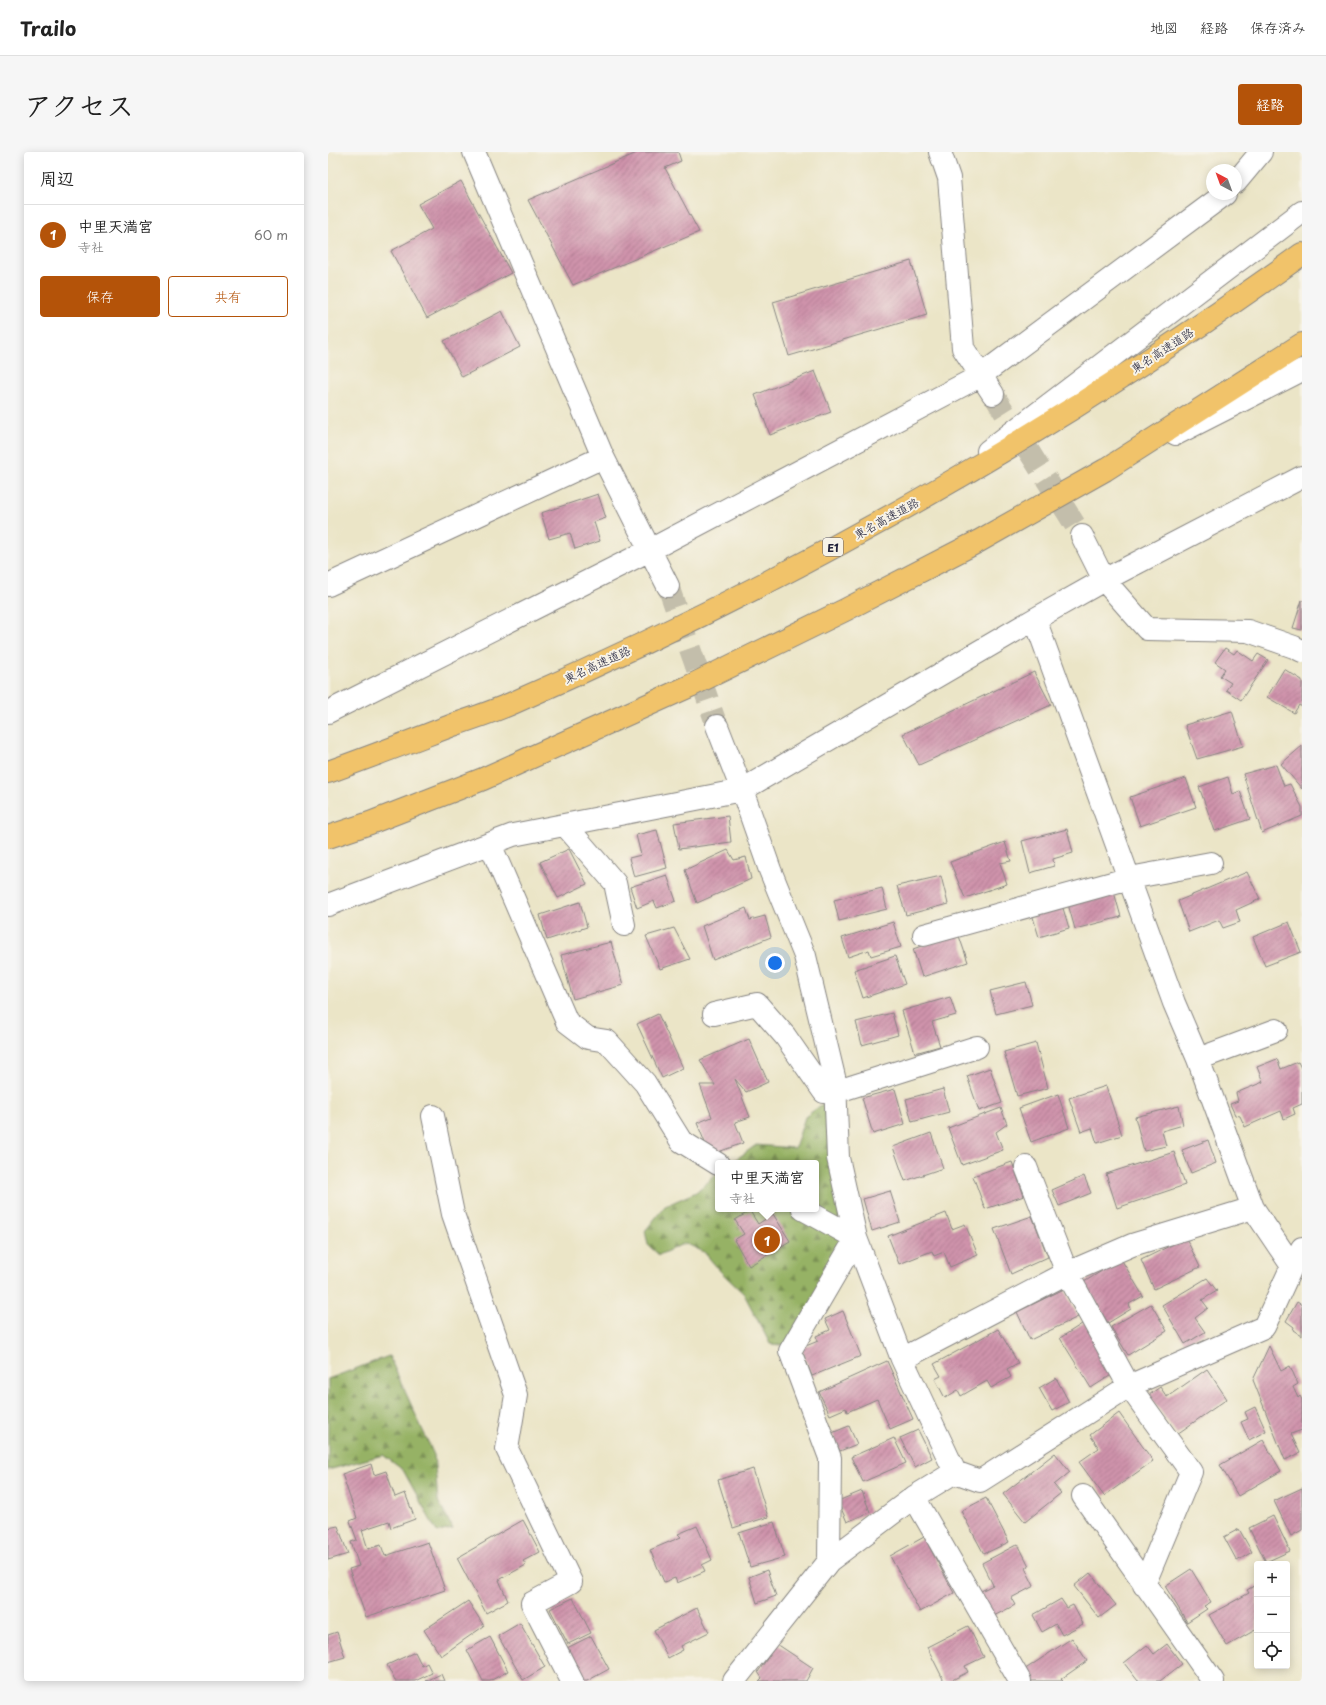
<!DOCTYPE html>
<html lang="ja">
<meta charset="utf-8">
<style>
body{margin:0;font-family:"Playpen Sans","Klee One",sans-serif;background:#f6f6f6;color:#222}
.controls{position:absolute;right:12px;bottom:12px;display:grid;overflow:hidden;border-radius:4px;box-shadow:0 2px 10px #0003}
.controls button{width:36px;height:36px;display:grid;place-items:center;padding:0;border:0;border-bottom:1px solid #e0e0e0;background:#fff;color:#222;font:20px sans-serif}
.compass{position:absolute;left:878px;top:12px;width:36px;height:36px;border-radius:50%;background:#fff;box-shadow:0 2px 10px #0003;rotate:319deg}
.you{position:absolute;left:447px;top:811px;width:14px;height:14px;margin:-10px;border:3px solid #fff;border-radius:50%;background:#1a73e8;box-shadow:0 0 0 6px #1a73e833}
.badge{display:grid;place-items:center;width:26px;height:26px;border-radius:50%;background:#b45309;color:#fff;font-size:13px;font-weight:700}
.pin{position:absolute;translate:-50% -50%;border:2px solid #fff;box-shadow:0 1px 4px #0006}
.popup{position:absolute;left:387px;top:1008px;width:104px;height:52px;box-sizing:border-box;display:grid;place-content:center;border-radius:4px;background:#fff;filter:drop-shadow(0 1px 3px #0005);font-size:13px;white-space:nowrap;color:#767676}
.popup b{font-size:15px;color:#222}
.popup::after{content:'';position:absolute;left:50%;top:100%;margin-left:-8px;border:8px solid transparent;border-top-color:#fff}
.list{margin:0;padding:0;list-style:none}
h2{display:flex;justify-content:space-between;align-items:center;height:52px;margin:0;padding:0 16px;font-size:17px}
h2 small{font-size:13px;font-weight:400;color:#767676}
.list li{display:grid;grid-template-columns:26px 1fr auto;gap:12px;align-items:center;box-sizing:border-box;height:60px;padding:0 16px;border-top:1px solid #e0e0e0}
.list b{display:block;font-size:15px;white-space:nowrap}
.list p{margin:0;font-size:13px;white-space:nowrap;color:#767676}
.list em{font-size:13px;font-style:normal;color:#767676}
.actions{display:flex;gap:8px;padding:12px 16px}
.actions a{flex:1;padding:9px 0;border:1px solid #b45309;border-radius:4px;text-align:center;font-size:14px;color:#b45309}
.actions .main{background:#b45309;color:#fff}
.icon{flex:none;width:22px;height:22px;fill:none;stroke:currentColor;stroke-width:2;stroke-linecap:round;stroke-linejoin:round}
.map{position:relative;flex:none;width:974px;height:1529px;overflow:hidden;border-radius:4px}
header{display:flex;align-items:center;gap:24px;box-sizing:border-box;height:56px;padding:0 20px;background:#fff;border-bottom:1px solid #e0e0e0}
header strong{font-size:19px}
nav{display:flex;gap:22px;margin-inline-start:auto;font-size:14px}
.intro{display:flex;align-items:center;justify-content:space-between;box-sizing:border-box;height:96px;padding:0 24px}
h1{margin:0;font-size:28px}
.button{padding:10px 18px;border-radius:4px;background:#b45309;color:#fff;font-size:14px;font-weight:700}
main{display:flex;gap:24px;padding:0 24px}
aside{flex:1;background:#fff;border-radius:4px;box-shadow:0 2px 10px #0003}
.map>svg:first-child{display:block}
.forest{fill:url(#forest-firs);stroke:#5c6a50}
.building{fill:url(#building-hatch)}
.lines{fill:none;stroke-linecap:round;stroke-linejoin:round}
.minor-tunnel{stroke:#c3beab;stroke-width:22;stroke-dasharray:22 11;stroke-linecap:butt}
.minor-casing{stroke:#868481;stroke-width:24}
.highway-casing{stroke:#868481;stroke-width:24}
.minor{stroke:#fff;stroke-width:22}
.highway{stroke:#f1c36a;stroke-width:22}
.labels{text-anchor:middle;dominant-baseline:central;stroke-width:4;stroke-linejoin:round;paint-order:stroke}
.shield{fill:#f7f3e8;stroke:#62616f;stroke-width:1}
.shield-label{font-size:11px;font-weight:bold;fill:#22223b}
.street-label{font-size:12px;fill:#22223b;stroke:#f7f3e8}
</style>
<header>
<strong>Trailo</strong>
<nav><a>地図</a><a>経路</a><a>保存済み</a></nav>
</header>
<div class="intro"><h1>アクセス</h1><a class="button">経路</a></div>
<main>
<aside>
<h2>周辺<small></small></h2>
<ul class="list">
<li><span class="badge">1</span><div><b>中里天満宮</b><p>寺社</p></div><em>60 m</em></li>
</ul>
<div class="actions"><a class="main">保存</a><a>共有</a></div>
</aside>
<div class="map">
<svg width="974" height="1529" viewBox="0 0 974 1529">
<defs>
<pattern id="forest-firs" width="22" height="20" patternUnits="userSpaceOnUse"><rect width="22" height="20" fill="#96b265"/><path d="M5 1l3.5 6h-7zM16 11l3.5 6h-7z" fill="#7a9054"/></pattern>
<pattern id="building-hatch" width="6" height="6" patternUnits="userSpaceOnUse"><rect width="6" height="6" fill="#cf93ab"/><path d="M-1 1l2-2M0 6l6-6M5 7l2-2" fill="none" stroke="#a8788c"/></pattern>
</defs>
<rect width="100%" height="100%" fill="#f7f3e8"/>
<filter id="ink" filterUnits="userSpaceOnUse"><feTurbulence type="fractalNoise" baseFrequency=".025" numOctaves="2"/><feDisplacementMap in="SourceGraphic" scale="8" xChannelSelector="R" yChannelSelector="G"/><feConvolveMatrix kernelMatrix="1 2 1 2 8 2 1 2 1" color-interpolation-filters="sRGB"/></filter>
<filter id="wash" filterUnits="userSpaceOnUse"><feTurbulence type="fractalNoise" baseFrequency=".012" numOctaves="4" result="noise"/><feDisplacementMap in="SourceGraphic" scale="16" xChannelSelector="R" yChannelSelector="G"/><feGaussianBlur stdDeviation="0.9" result="paint"/><feColorMatrix in="noise" values="0 0 0 0 0 0 0 0 0 0 0 0 0 0 0 0 0 1.4 0 .05"/><feComposite in="paint" operator="in"/></filter>
<g filter="url(#wash)">
<rect width="100%" height="100%" fill="#ebe5c7"/>
<path class="forest" d="M 496,951 L 507,1018 L 521,1084 L 465,1194 L 442,1192 L 416,1142 L 392,1119 L 376,1100 L 357,1091 L 331,1103 L 320,1093 L 317,1079 L 337,1054 L 368,1040 L 390,1021 L 390,1057 L 488,1057 L 488,1011 L 403,1011 L 428,993 L 467,996 L 477,965 Z
M 61,1204 L 106,1303 L 110,1349 L 125,1377 L 109,1380 L 75,1318 L 55,1303 L 0,1318 L 0,1227 Z"/>
<g id="blocks">
<path class="building" d="M 311,0 L 350,0 L 353,9 L 337,16 L 371,80 L 245,133 L 200,48 Z
M 133,29 L 183,121 L 99,166 L 63,99 L 104,77 L 90,52 Z
M 583,109 L 599,163 L 461,204 L 445,150 Z
M 174,159 L 192,195 L 134,225 L 116,189 Z
M 487,219 L 503,260 L 442,283 L 427,243 Z
M 270,342 L 278,366 L 266,370 L 272,389 L 247,397 L 242,381 L 221,387 L 213,361 Z
M 974,448 L 974,478 L 965,476 Z
M 897,496 L 906,502 L 909,498 L 925,509 L 930,502 L 940,508 L 913,548 L 898,538 L 903,531 L 892,524 L 897,517 L 887,510 Z
M 956,517 L 974,528 L 974,555 L 971,553 L 966,561 L 939,545 Z
M 706,520 L 723,553 L 591,613 L 575,582 Z
M 904,559 L 915,594 L 869,607 L 857,573 Z
M 974,594 L 974,637 L 953,612 Z
M 948,613 L 956,634 L 962,632 L 974,655 L 974,664 L 934,681 L 915,622 Z
M 900,625 L 905,642 L 912,639 L 922,667 L 887,679 L 871,635 Z
M 858,626 L 868,655 L 812,674 L 802,645 Z
M 400,664 L 403,690 L 351,697 L 346,671 Z
M 739,677 L 745,701 L 725,707 L 726,714 L 702,721 L 694,689 Z
M 329,678 L 339,716 L 306,725 L 301,706 L 313,703 L 308,683 Z
M 677,690 L 683,709 L 672,711 L 679,732 L 637,746 L 622,710 Z
M 241,697 L 259,732 L 230,746 L 212,710 Z
M 400,698 L 406,708 L 418,705 L 423,727 L 369,751 L 357,718 Z
M 919,720 L 932,747 L 908,758 L 912,770 L 895,776 L 891,768 L 861,780 L 850,749 Z
M 339,723 L 348,749 L 329,756 L 326,749 L 309,756 L 302,735 Z
M 613,724 L 620,752 L 578,763 L 569,734 Z
M 554,736 L 559,757 L 511,769 L 506,748 Z
M 786,740 L 793,765 L 747,777 L 740,752 Z
M 252,750 L 259,775 L 219,788 L 212,763 Z
M 734,753 L 741,776 L 711,785 L 704,762 Z
M 418,756 L 422,768 L 437,764 L 443,785 L 385,808 L 374,774 Z
M 565,770 L 573,795 L 543,804 L 541,798 L 520,805 L 514,786 Z
M 961,770 L 973,800 L 937,814 L 925,785 Z
M 346,776 L 362,807 L 332,817 L 318,784 Z
M 630,781 L 640,810 L 594,825 L 585,797 Z
M 283,790 L 295,833 L 245,847 L 233,803 Z
M 567,804 L 577,832 L 535,846 L 526,818 Z
M 698,830 L 704,853 L 668,862 L 662,839 Z
M 622,845 L 628,863 L 604,870 L 612,894 L 587,901 L 574,859 Z
M 564,861 L 570,883 L 534,893 L 528,870 Z
M 330,862 L 355,916 L 334,926 L 309,872 Z
M 421,887 L 440,930 L 418,940 L 407,927 L 422,965 L 407,970 L 415,991 L 382,1003 L 369,971 L 384,965 L 372,933 L 387,933 L 372,908 Z
M 708,891 L 720,936 L 689,944 L 676,900 Z
M 949,907 L 953,917 L 970,910 L 974,918 L 974,952 L 965,956 L 967,962 L 956,967 L 953,959 L 917,975 L 912,964 L 907,963 L 902,952 L 910,949 L 908,941 L 935,930 L 929,915 Z
M 662,916 L 674,951 L 651,959 L 639,924 Z
M 778,934 L 794,983 L 769,991 L 764,976 L 753,980 L 741,946 Z
M 567,937 L 577,972 L 545,982 L 534,946 Z
M 615,937 L 621,960 L 584,970 L 578,947 Z
M 730,942 L 741,976 L 703,990 L 691,956 Z
M 851,954 L 855,973 L 834,979 L 838,994 L 816,999 L 807,965 Z
M 673,956 L 679,972 L 668,980 L 675,998 L 634,1013 L 620,976 Z
M 603,981 L 615,1016 L 577,1029 L 565,995 Z
M 880,988 L 888,1011 L 863,1021 L 854,998 Z
M 846,1000 L 857,1033 L 789,1056 L 778,1022 Z
M 684,1010 L 696,1044 L 657,1057 L 645,1024 Z
M 756,1024 L 763,1041 L 731,1054 L 724,1038 Z
M 562,1039 L 572,1070 L 544,1079 L 535,1047 Z
M 422,1059 L 430,1072 L 445,1062 L 462,1089 L 421,1114 L 406,1088 L 416,1082 L 407,1068 Z
M 618,1061 L 624,1077 L 637,1072 L 650,1103 L 622,1115 L 616,1100 L 606,1104 L 604,1099 L 571,1112 L 560,1084 Z
M 704,1064 L 720,1105 L 683,1122 L 666,1077 Z
M 858,1086 L 872,1115 L 826,1137 L 813,1108 Z
M 793,1107 L 815,1144 L 801,1152 L 803,1157 L 780,1171 L 756,1130 Z
M 879,1126 L 889,1139 L 874,1148 L 880,1156 L 867,1166 L 877,1180 L 857,1192 L 834,1153 Z
M 736,1137 L 750,1165 L 702,1188 L 689,1160 Z
M 969,1150 L 974,1153 L 974,1184 L 965,1178 L 966,1175 L 958,1169 Z
M 823,1152 L 839,1179 L 800,1203 L 783,1175 Z
M 515,1159 L 533,1204 L 484,1224 L 473,1196 L 490,1189 L 488,1184 L 502,1178 L 497,1167 Z
M 757,1170 L 788,1220 L 763,1236 L 732,1186 Z
M 670,1177 L 690,1211 L 679,1217 L 683,1225 L 663,1236 L 659,1229 L 633,1244 L 630,1238 L 617,1246 L 607,1227 L 613,1224 L 606,1212 Z
M 941,1194 L 953,1219 L 962,1214 L 970,1232 L 965,1235 L 970,1246 L 972,1244 L 974,1248 L 974,1278 L 963,1282 L 972,1301 L 957,1308 L 925,1228 Z
M 559,1209 L 585,1267 L 562,1277 L 549,1247 L 519,1260 L 518,1256 L 502,1263 L 491,1240 Z
M 879,1217 L 899,1247 L 849,1282 L 821,1243 L 832,1235 L 839,1245 Z
M 728,1226 L 741,1250 L 724,1259 L 711,1236 Z
M 927,1255 L 938,1279 L 921,1288 L 913,1270 L 920,1267 L 917,1260 Z
M 791,1261 L 825,1309 L 776,1344 L 751,1310 L 771,1296 L 762,1283 Z
M 521,1274 L 529,1292 L 512,1299 L 504,1281 Z
M 590,1278 L 604,1306 L 587,1315 L 572,1286 Z
M 566,1286 L 578,1311 L 535,1330 L 523,1305 Z
M 935,1288 L 953,1319 L 910,1344 L 892,1313 Z
M 727,1301 L 742,1320 L 726,1333 L 733,1341 L 697,1370 L 675,1342 Z
M 43,1312 L 46,1323 L 58,1319 L 67,1345 L 77,1341 L 87,1367 L 63,1376 L 61,1369 L 34,1378 L 40,1397 L 53,1393 L 57,1404 L 100,1390 L 117,1438 L 38,1465 L 21,1417 L 31,1414 L 23,1390 L 29,1388 L 22,1369 L 29,1366 L 14,1322 Z
M 425,1317 L 440,1365 L 405,1376 L 390,1328 Z
M 974,1336 L 974,1378 L 963,1384 L 946,1349 Z
M 534,1339 L 542,1360 L 519,1370 L 510,1349 Z
M 658,1346 L 681,1390 L 656,1402 L 633,1359 Z
M 945,1364 L 962,1399 L 938,1410 L 921,1376 Z
M 195,1368 L 212,1400 L 195,1409 L 198,1413 L 171,1428 L 180,1449 L 158,1461 L 129,1406 Z
M 446,1370 L 457,1405 L 422,1415 L 411,1381 Z
M 10,1374 L 20,1402 L 0,1408 L 0,1376 Z
M 369,1374 L 384,1408 L 374,1413 L 377,1419 L 349,1431 L 347,1426 L 336,1430 L 322,1398 L 353,1385 L 350,1382 Z
M 911,1377 L 924,1400 L 909,1409 L 896,1385 Z
M 596,1385 L 626,1441 L 592,1460 L 562,1404 Z
M 690,1392 L 701,1414 L 697,1416 L 706,1434 L 683,1446 L 687,1453 L 662,1466 L 649,1441 L 665,1433 L 654,1411 Z
M 863,1417 L 883,1450 L 876,1454 L 879,1457 L 859,1470 L 837,1434 Z
M 439,1418 L 448,1444 L 429,1451 L 421,1425 Z
M 762,1421 L 788,1453 L 771,1466 L 746,1434 Z
M 929,1432 L 929,1477 L 899,1494 L 881,1463 L 921,1441 L 919,1438 Z
M 245,1446 L 263,1481 L 240,1492 L 222,1457 Z
M 733,1447 L 739,1456 L 745,1453 L 755,1472 L 734,1483 L 728,1472 L 714,1480 L 705,1463 Z
M 140,1449 L 156,1474 L 113,1504 L 96,1478 Z
M 369,1456 L 381,1480 L 353,1494 L 355,1498 L 340,1506 L 326,1478 Z
M 192,1471 L 217,1515 L 195,1528 L 170,1484 Z
M 640,1474 L 656,1505 L 637,1514 L 640,1520 L 622,1529 L 616,1529 L 599,1495 Z
M 9,1480 L 17,1505 L 0,1510 L 0,1483 Z
M 263,1484 L 281,1517 L 259,1529 L 252,1529 L 235,1498 Z
M 162,1485 L 180,1519 L 162,1529 L 155,1529 L 139,1498 Z
M 744,1486 L 759,1509 L 733,1527 L 735,1529 L 703,1529 L 696,1518 Z
M 449,1492 L 485,1516 L 478,1529 L 431,1529 L 434,1526 L 430,1520 Z
M 839,1492 L 854,1512 L 832,1529 L 810,1529 L 796,1511 L 819,1493 L 826,1502 Z
M 87,1500 L 94,1514 L 99,1511 L 104,1521 L 87,1529 L 67,1529 L 59,1513 Z
M 113,1522 L 116,1529 L 98,1529 Z"/>
</g>
</g>
<g filter="url(#ink)">
<use href="#blocks" fill-opacity="0" stroke="#868481" stroke-width="1"/>
<g class="lines">
<path class="minor-tunnel" d="M 665,242 L 754,384
M 340,434 L 389,574"/>
<defs>
<path id="minor" d="M 146,0 L 275,305 L 340,434
M 612,0 L 621,26 L 635,196 L 665,242
M 908,30 L 933,0
M 848,282 L 974,218
M 660,299 L 974,60
M 754,384 L 776,428 L 819,477 L 920,479 L 966,495 L 974,499
M 0,433 L 275,305
M 707,467 L 846,851 L 870,907 L 925,1056 L 964,1114
M 0,560 L 322,398 L 652,224 L 897,42
M 389,574 L 414,638 L 442,718 L 477,804 L 507,929 L 510,1006 L 528,1086 L 574,1207 L 627,1320 L 652,1329 L 801,1234 L 936,1175 L 964,1114 L 974,1096
M 237,673 L 287,731 L 296,773
M 162,692 L 239,870 L 260,886 L 279,889 L 317,931 L 353,989 L 390,1012
M 0,753 L 185,683 L 414,638 L 707,467 L 776,428 L 974,325
M 596,783 L 802,726 L 883,711
M 386,862 L 429,852 L 457,884 L 496,940 L 507,940 L 649,895
M 870,907 L 948,878
M 105,964 L 125,1062 L 188,1243 L 179,1297 L 243,1430 L 204,1451 L 244,1529
M 698,1015 L 739,1121 L 801,1234 L 863,1320 L 816,1433
M 475,1057 L 528,1086 L 462,1199 L 502,1306 L 501,1409
M 574,1207 L 739,1121 L 804,1093 L 925,1056
M 755,1344 L 885,1529
M 586,1345 L 692,1529
M 406,1529 L 501,1409 L 586,1345 L 627,1320"/>
<path id="highway" d="M 0,620 C 42,605 83,589 125,573 C 146,566 167,559 187,550 C 464,429 729,279 974,102
M 0,685 L 42,671 L 155,627 L 362,534 L 517,458 L 651,389 L 777,318 L 974,192"/>
</defs>
<use href="#minor" class="minor-casing"/>
<use href="#highway" class="highway-casing"/>
<use href="#minor" class="minor"/>
<use href="#highway" class="highway"/>
</g>
</g>
<g class="labels">
<rect class="shield" x="495" y="386" width="20" height="18" rx="3"/>
<g class="shield-label">
<text x="505" y="395">E1</text>
</g>
<g class="street-label">
<text transform="translate(834 198) rotate(-33)">東名高速道路</text>
<text transform="translate(558 366) rotate(-29)">東名高速道路</text>
<text transform="translate(269 512) rotate(-25)">東名高速道路</text>
</g>
</g>
</svg>
<div class="controls">
<button>+</button>
<button>−</button>
<button><svg class="icon" aria-label="locate" viewBox="0 0 24 24"><circle cx="12" cy="12" r="6"/><path d="M12 2v4M12 18v4M2 12h4M18 12h4"/></svg></button>
</div>
<svg class="compass" viewBox="-18 -18 36 36"><path d="M0-13l5 13h-10z" fill="#e53935"/><path d="M0 13l5-13h-10z" fill="#767676"/></svg>
<div class="you"></div>
<div class="pin badge" style="left:439px;top:1088px">1</div>
<div class="popup"><b>中里天満宮</b>寺社</div>
</div>
</main>
